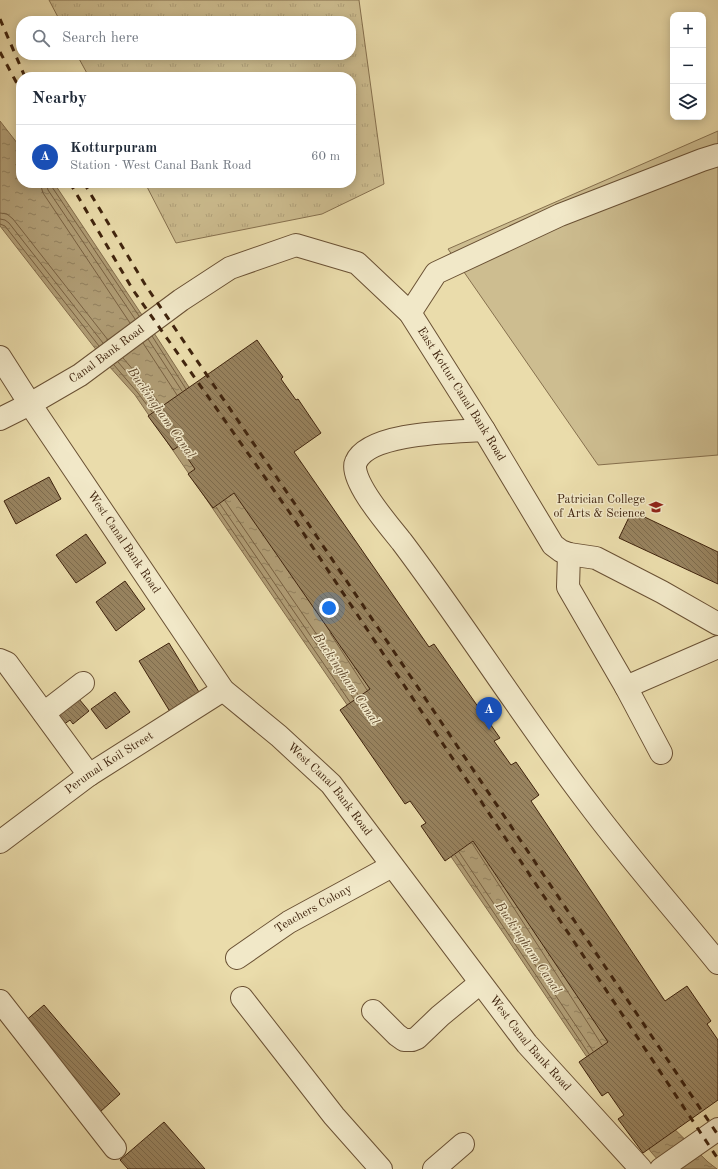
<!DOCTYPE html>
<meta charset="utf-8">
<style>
body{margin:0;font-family:"Old Standard TT",serif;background:#f6f6f7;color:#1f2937}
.controls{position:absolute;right:12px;top:12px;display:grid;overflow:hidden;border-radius:8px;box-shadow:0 2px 10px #0003}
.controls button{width:36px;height:36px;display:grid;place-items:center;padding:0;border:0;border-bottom:1px solid #e0e1e3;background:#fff;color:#1f2937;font:20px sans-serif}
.you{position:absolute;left:329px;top:608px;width:14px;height:14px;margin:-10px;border:3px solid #fff;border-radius:50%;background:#1a73e8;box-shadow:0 0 0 6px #1a73e833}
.badge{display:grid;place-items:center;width:26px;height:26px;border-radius:50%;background:#b45309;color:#fff;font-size:13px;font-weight:700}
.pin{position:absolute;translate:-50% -33px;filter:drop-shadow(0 1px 2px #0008)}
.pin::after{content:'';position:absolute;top:21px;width:14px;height:12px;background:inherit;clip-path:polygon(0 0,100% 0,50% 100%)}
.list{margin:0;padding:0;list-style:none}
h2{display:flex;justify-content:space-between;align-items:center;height:52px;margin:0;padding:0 16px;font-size:17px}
h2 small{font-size:13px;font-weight:400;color:#747a83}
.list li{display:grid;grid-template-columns:26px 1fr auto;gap:12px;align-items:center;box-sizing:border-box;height:64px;padding:0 16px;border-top:1px solid #e0e1e3}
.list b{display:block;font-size:15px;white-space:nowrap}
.list p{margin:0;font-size:13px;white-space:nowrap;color:#747a83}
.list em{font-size:13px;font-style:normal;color:#747a83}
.icon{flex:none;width:22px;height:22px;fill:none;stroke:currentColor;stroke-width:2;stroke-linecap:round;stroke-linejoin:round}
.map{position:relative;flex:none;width:718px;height:1169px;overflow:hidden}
.search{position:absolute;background:#fff;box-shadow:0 2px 10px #0003;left:16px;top:16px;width:340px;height:44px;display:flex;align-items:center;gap:10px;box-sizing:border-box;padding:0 14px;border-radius:16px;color:#747a83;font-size:15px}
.panel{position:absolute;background:#fff;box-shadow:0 2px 10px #0003;left:16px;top:72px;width:340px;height:116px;border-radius:16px}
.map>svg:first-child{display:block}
.park{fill:url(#park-tufts);stroke:#86704e}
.pitch{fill:#cdbd90;stroke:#86704e}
.water{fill:url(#water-ripples);stroke:#836c4b}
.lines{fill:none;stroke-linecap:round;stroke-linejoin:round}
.shore{stroke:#786041;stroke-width:1}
.building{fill:url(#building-back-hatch);stroke:#3f230d}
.minor-casing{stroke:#6a5134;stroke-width:24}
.minor{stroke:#f1e8c8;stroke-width:22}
.rail{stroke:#3f230d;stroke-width:3;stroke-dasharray:7 7;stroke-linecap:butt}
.labels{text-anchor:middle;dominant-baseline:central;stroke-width:3;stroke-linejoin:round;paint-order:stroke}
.street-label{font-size:12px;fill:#3f230d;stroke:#f1e8c8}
.poi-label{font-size:12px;fill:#3f230d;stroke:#f1e8c8;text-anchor:end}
.water-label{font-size:13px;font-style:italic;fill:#61482c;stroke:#f1e8c8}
</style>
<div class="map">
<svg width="718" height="1169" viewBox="0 0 718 1169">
<defs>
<pattern id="park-tufts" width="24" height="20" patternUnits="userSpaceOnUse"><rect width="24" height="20" fill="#cdbd90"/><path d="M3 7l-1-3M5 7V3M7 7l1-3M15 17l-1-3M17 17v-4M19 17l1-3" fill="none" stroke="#b1a27b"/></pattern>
<pattern id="water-ripples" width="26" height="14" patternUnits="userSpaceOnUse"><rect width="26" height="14" fill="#b09d75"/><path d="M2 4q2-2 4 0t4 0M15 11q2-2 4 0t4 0" fill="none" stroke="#91805e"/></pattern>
<pattern id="building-back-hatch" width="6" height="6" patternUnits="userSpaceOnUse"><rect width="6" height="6" fill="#98835f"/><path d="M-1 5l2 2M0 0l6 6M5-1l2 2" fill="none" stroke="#7d6b4d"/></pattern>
</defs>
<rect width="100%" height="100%" fill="#eadcab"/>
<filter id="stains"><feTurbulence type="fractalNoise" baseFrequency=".005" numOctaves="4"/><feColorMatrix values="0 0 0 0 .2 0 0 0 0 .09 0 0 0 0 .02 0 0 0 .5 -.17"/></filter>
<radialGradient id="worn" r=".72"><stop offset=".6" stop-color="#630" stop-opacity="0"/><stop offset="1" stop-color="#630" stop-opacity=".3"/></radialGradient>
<path class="park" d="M 49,0 L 359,0 L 384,184 L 322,214 L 176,243 L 145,183 L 351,183 L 351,77 L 89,77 L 77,55 L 351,55 L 351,21 L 60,21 Z"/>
<path class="pitch" d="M 718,131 L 718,455 L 598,465 L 448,249 Z"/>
<path class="water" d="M 0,121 L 21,148 L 21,183 L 54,183 L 156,336 L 655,1110 L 708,1162 L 717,1169 L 666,1169 L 651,1152 L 506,937 L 135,395 L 108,365 L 0,226 Z"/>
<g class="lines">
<path class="shore" d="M 40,183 L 43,193 L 130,323
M 46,183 L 48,190 L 135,319
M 51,183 L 52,187 L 139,316
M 0,213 L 7,214 L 13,219 L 108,340
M 0,219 L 5,220 L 9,223 L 103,343
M 0,224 L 5,226 L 99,346
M 152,336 L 186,389
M 148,339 L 182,391
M 143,343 L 177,395
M 123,358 L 147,386 L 161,406
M 118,362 L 142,390 L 156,409
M 114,365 L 138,393 L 152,412
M 225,501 L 359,696
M 220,504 L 354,699
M 216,507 L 350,702
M 330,633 L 367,690
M 472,843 L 602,1045
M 459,852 L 593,1051
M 455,855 L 589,1054"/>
</g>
<path class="building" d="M 257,340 L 283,377 L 281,379 L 296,400 L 298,399 L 321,433 L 294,452 L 429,647 L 434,644 L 500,738 L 494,741 L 511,765 L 516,762 L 539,795 L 531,801 L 665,1001 L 687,986 L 711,1021 L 707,1024 L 718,1040 L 718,1100 L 643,1153 L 618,1119 L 624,1115 L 608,1092 L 602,1096 L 579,1062 L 608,1042 L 473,841 L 445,861 L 421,826 L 426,823 L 410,801 L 405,804 L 340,710 L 370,689 L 234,493 L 213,508 L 188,474 L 195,469 L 179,446 L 173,450 L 148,416 Z
M 49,477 L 61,499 L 16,524 L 4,501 Z
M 632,511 L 718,552 L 718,584 L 619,538 Z
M 86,534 L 106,563 L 76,583 L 56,555 Z
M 125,581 L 145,609 L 116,631 L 96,602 Z
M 169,643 L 202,697 L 172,715 L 139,661 Z
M 115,692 L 130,712 L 106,729 L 91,709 Z
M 79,699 L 89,711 L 73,724 L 70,720 L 63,725 L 52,710 Z
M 44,1005 L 120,1094 L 100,1112 L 24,1022 Z
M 164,1122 L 205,1169 L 128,1169 L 120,1160 Z"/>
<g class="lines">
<defs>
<g id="minor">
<path d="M 410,313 L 436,273 L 560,215 L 702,160 L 718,155"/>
<path id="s1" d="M 0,357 L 30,404 L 223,690 L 279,736 L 331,784 L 527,1044 L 641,1169"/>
<path id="s2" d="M 0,419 L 30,404 L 80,375 L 181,300 L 230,268 L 296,245 L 357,263 L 410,313 L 484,430 L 553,545 L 561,551 L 569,554 L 596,558 L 662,592 L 718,624"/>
<path d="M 484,430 C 455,432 369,432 356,462 C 348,479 391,528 402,542 C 466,627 523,718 588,803 C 629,858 675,910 718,963"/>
<path d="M 569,554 L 568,587 L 626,687 L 661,753"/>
<path d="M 0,660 L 7,663 L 89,775"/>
<path d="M 626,687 L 718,647"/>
<path d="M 44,713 L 83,683"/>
<path id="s3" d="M 0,842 L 89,775 L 223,690"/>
<path id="s4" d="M 237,958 L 289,922 L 392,866"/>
<path d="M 242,998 L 334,1116 L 381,1169"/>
<path d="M 0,1001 L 115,1148"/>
<path d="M 373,1011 L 397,1035 L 404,1040 L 412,1040 L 417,1038 L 440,1016 L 480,983"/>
<path d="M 434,1169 L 463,1144"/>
<path d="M 661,1169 L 718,1129"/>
</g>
</defs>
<use href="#minor" class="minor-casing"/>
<use href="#minor" class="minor"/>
<path class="rail" d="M 0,19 L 25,77
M 0,52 L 21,91
M 70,183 L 133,290 L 290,513 L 718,1159
M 84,183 L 146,286 L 297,507 L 718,1135"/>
</g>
<defs>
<symbol id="university-bare" viewBox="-9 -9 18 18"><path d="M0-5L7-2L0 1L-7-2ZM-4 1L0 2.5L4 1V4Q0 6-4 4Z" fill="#8f2418" stroke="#f1e8c8" stroke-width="2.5" paint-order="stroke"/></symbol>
</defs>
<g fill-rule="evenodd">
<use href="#university-bare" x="646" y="497" width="20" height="20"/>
</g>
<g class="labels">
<g class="street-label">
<text stroke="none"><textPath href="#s2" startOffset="125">Canal Bank Road</textPath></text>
<text stroke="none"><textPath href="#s2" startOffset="578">East Kottur Canal Bank Road</textPath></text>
<text stroke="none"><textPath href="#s1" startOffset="223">West Canal Bank Road</textPath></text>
<text stroke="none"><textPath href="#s3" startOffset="135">Perumal Koil Street</textPath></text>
<text stroke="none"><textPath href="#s1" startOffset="547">West Canal Bank Road</textPath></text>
<text stroke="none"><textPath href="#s4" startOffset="91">Teachers Colony</textPath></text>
<text stroke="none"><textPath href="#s1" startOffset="871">West Canal Bank Road</textPath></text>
</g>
<g class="poi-label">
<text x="645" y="500">Patrician College<tspan x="645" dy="14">of Arts &amp; Science</tspan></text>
</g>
<g class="water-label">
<text transform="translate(161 413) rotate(55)">Buckingham Canal</text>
<text transform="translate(346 679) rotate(56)">Buckingham Canal</text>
<text transform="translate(528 948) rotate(56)">Buckingham Canal</text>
</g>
</g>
<rect width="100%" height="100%" filter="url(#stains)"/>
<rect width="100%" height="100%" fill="url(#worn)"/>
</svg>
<div class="controls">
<button>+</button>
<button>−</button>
<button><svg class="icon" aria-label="layers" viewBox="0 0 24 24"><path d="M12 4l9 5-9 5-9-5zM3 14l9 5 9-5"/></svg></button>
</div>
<div class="you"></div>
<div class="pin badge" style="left:489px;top:730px;background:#1a4fb4">A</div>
<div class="search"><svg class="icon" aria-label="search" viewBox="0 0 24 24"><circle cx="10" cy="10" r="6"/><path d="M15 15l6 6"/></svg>Search here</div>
<section class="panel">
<h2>Nearby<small></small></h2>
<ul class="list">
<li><span class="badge" style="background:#1a4fb4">A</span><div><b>Kotturpuram</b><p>Station · West Canal Bank Road</p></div><em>60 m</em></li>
</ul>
</section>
</div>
